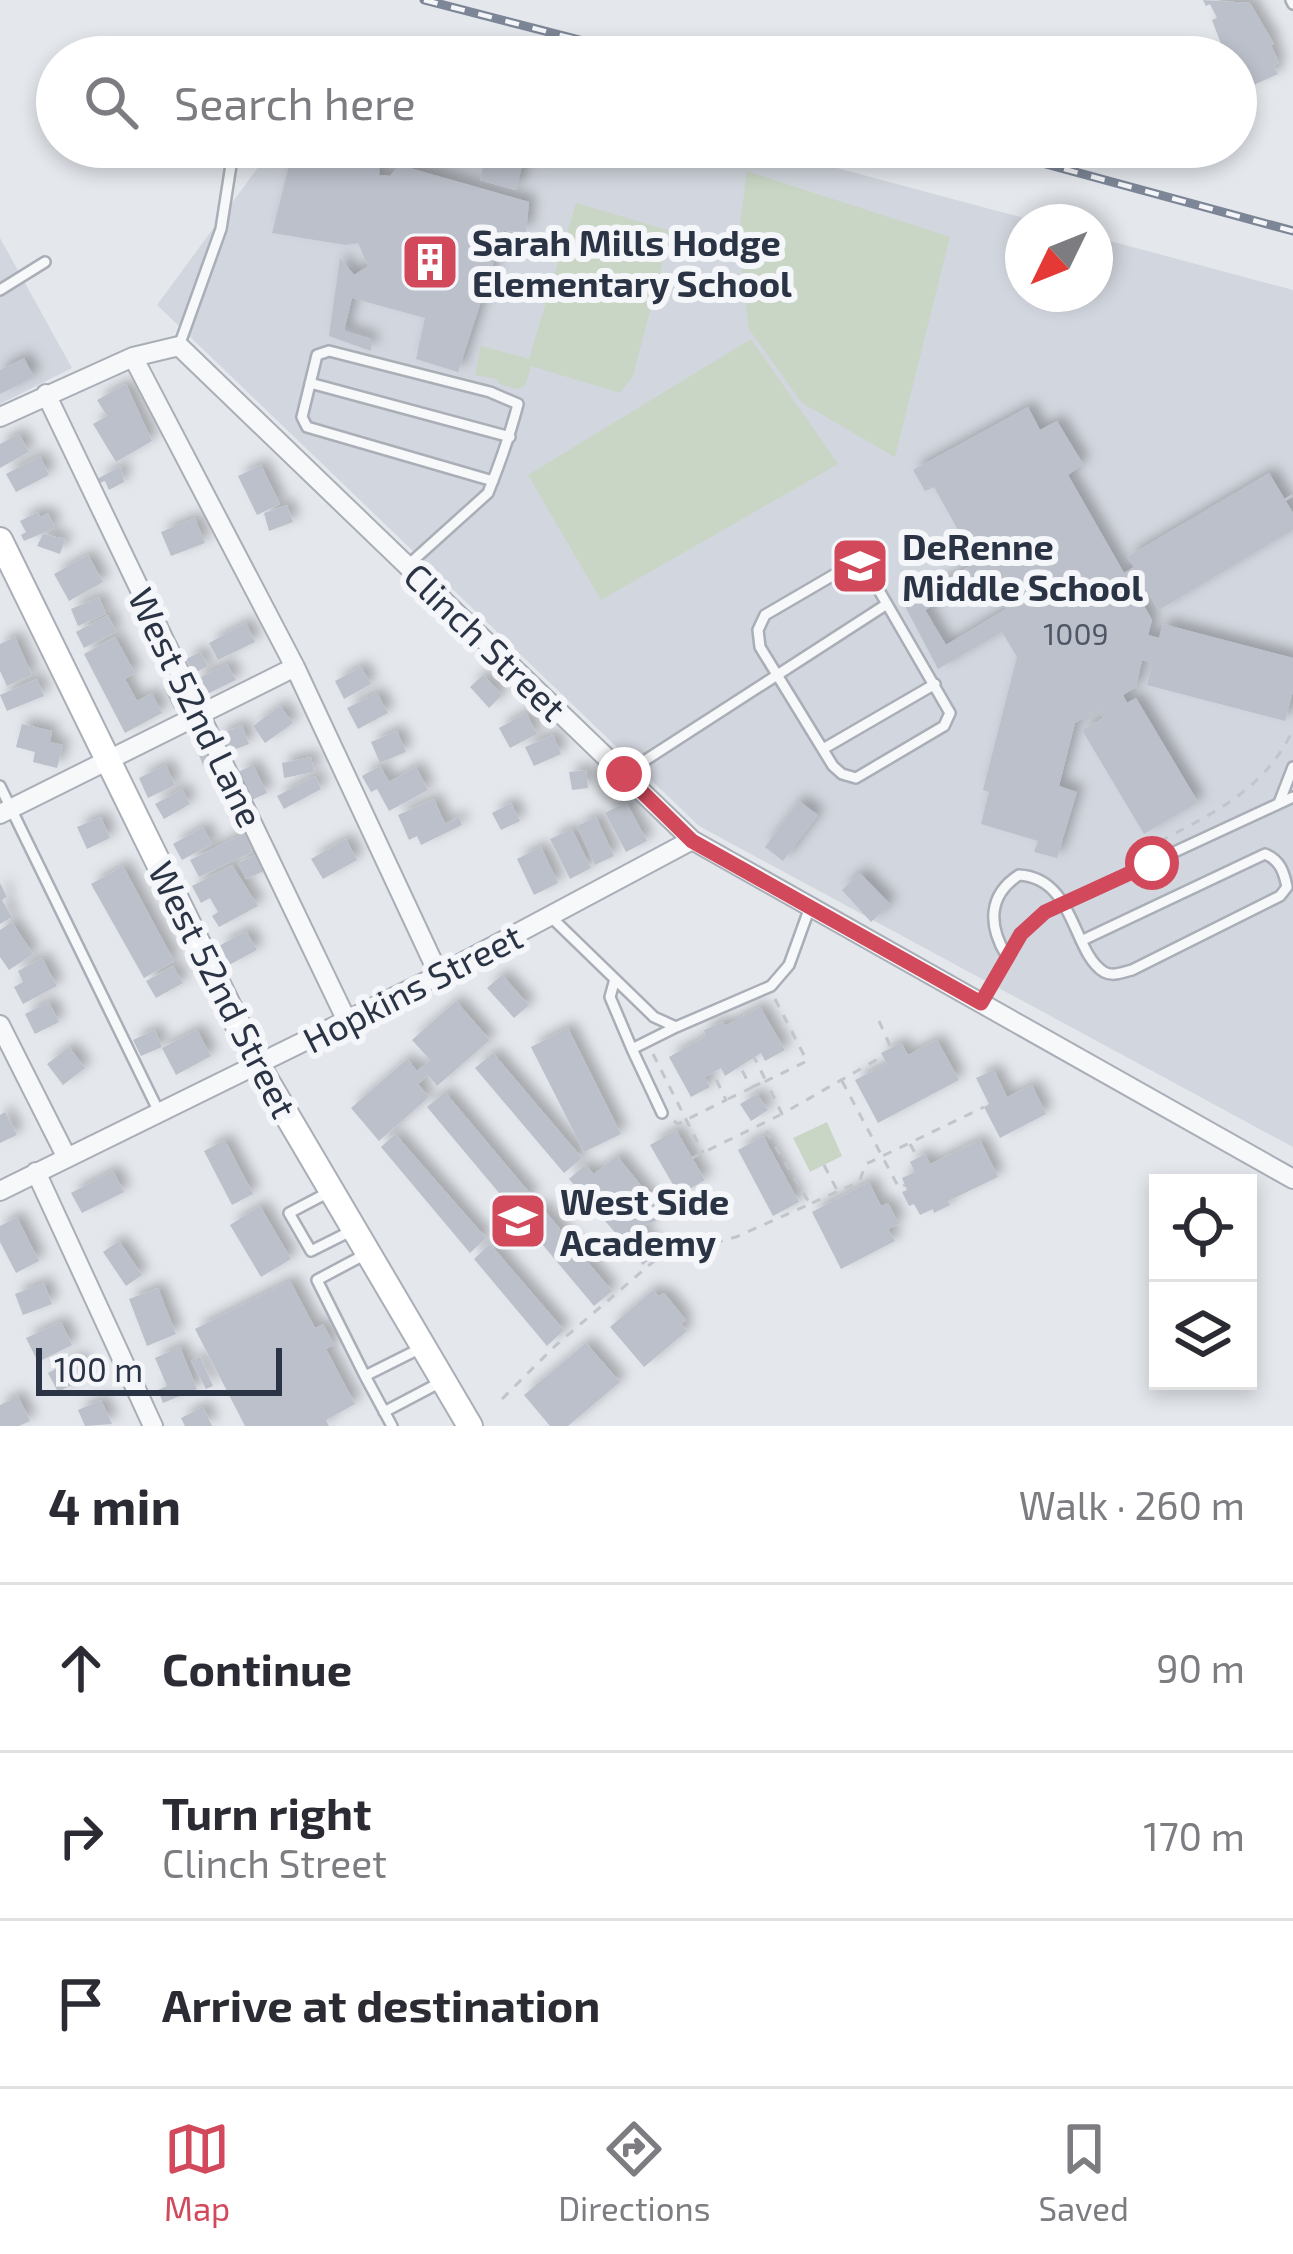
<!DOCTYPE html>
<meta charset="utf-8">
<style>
body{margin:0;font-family:"Exo 2",sans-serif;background:#f2f2f3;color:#2b2b33}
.controls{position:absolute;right:36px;bottom:36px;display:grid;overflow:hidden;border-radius:0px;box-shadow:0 6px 18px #0003}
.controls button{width:108px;height:108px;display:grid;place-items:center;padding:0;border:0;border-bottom:3px solid #e1e1e2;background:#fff;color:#2b2b33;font:60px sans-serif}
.compass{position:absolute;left:1005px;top:204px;width:108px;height:108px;border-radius:50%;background:#fff;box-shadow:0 6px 18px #0003;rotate:227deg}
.scale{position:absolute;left:36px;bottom:30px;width:246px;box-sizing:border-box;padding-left:12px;border:6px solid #2b3445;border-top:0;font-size:33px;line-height:42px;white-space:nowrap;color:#2b3445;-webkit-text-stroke:9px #f4f6f9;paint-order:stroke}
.stop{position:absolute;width:36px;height:36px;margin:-27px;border:9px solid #d1495b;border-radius:50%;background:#fff}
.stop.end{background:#d1495b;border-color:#fff;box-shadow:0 3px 12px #0008}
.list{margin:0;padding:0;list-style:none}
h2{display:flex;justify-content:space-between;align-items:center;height:156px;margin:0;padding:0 48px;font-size:51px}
h2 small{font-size:39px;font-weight:400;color:#7c7c81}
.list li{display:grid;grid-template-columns:78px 1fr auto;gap:36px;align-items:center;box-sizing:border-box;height:168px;padding:0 48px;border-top:3px solid #e1e1e2}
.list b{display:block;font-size:45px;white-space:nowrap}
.list p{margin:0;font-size:39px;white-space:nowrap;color:#7c7c81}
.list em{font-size:39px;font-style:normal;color:#7c7c81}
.icon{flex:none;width:66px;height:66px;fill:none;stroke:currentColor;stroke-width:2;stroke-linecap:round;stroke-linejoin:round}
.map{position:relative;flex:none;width:1293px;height:1426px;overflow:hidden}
.search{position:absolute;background:#fff;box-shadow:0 6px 18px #0003;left:36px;right:36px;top:36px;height:132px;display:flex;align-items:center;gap:30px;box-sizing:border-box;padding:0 42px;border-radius:66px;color:#7c7c81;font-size:45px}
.sheet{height:660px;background:#fff}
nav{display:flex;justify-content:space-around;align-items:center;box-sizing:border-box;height:168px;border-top:3px solid #e1e1e2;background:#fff;font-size:33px;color:#7c7c81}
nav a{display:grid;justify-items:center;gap:6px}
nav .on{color:#d1495b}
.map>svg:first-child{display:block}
.built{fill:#d2d6de}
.green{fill:#c9d6c5}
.building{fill:#bbc0ca;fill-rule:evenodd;filter:url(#shadow)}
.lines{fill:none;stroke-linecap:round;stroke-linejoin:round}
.service-casing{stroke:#a9aeb7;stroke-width:14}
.minor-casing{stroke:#a9aeb7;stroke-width:22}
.secondary-casing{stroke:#a9aeb7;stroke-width:28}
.path{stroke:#c2c5cb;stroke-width:3;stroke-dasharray:9 9;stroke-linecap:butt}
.service{stroke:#f7f8fa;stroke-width:9}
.minor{stroke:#f7f8fa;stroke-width:18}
.secondary{stroke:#fff;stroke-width:24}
.rail-casing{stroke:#7d8696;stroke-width:9}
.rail{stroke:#f4f6f9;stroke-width:4.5;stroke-dasharray:14;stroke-linecap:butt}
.route{stroke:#d1495b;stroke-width:15}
.labels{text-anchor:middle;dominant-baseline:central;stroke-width:12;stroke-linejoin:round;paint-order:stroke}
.number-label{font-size:30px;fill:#4f5766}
.poi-label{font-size:36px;font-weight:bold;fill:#2b3445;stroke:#f4f6f9;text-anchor:start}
.street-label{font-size:36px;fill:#2b3445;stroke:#f4f6f9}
</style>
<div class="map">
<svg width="1293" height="1426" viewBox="0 0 1293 1426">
<defs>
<filter id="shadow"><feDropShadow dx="7" dy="-7" stdDeviation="6" flood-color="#0004"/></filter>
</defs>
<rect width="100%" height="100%" fill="#e4e7ec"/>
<path class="built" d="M 273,147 L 758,147 L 1039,222 L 1023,222 L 1023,294 L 1095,294 L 1095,237 L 1293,290 L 1293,1147 L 699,826 L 157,305 Z
M 0,238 L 72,368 L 0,404 Z"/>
<path class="green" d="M 747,171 L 950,237 L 895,457 L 802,403 L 749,329 L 738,241 Z
M 576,203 L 671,231 L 633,376 L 620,393 L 531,366 L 525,386 L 516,389 L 499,384 L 497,379 L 475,375 L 481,346 L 529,359 Z
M 751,339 L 838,464 L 601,600 L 528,475 Z
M 827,1122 L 842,1156 L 810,1172 L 793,1138 Z"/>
<path class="building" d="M 1203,0 L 1250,3 L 1274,44 L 1271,45 L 1279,63 L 1274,65 L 1278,74 L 1249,87 L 1245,78 L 1241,80 L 1236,57 L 1226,57 L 1212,20 L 1217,18 L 1210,4 L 1206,6 Z
M 294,147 L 330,147 L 380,158 L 379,175 L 390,176 L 399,165 L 529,202 L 526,232 L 504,231 L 458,372 L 416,359 L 425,318 L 352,298 L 344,331 L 371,339 L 371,351 L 329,336 L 340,258 L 354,275 L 368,266 L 358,243 L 346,245 L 272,233 Z
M 472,147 L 551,147 L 545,167 L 523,162 L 516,190 L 480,180 L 486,155 L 471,151 Z
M 24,358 L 34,377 L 0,394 L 0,370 Z
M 126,384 L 152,441 L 116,462 L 93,424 L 107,416 L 97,400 Z
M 1028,407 L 1040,430 L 1057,421 L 1083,464 L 1068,475 L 1124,573 L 1134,567 L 1127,557 L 1269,473 L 1293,513 L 1293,530 L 1159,610 L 1148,592 L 1139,597 L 1152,620 L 1148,635 L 1159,638 L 1163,624 L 1293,658 L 1293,691 L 1285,721 L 1147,685 L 1153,663 L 1142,660 L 1136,687 L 1123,695 L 1127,703 L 1136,698 L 1198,802 L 1144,834 L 1082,730 L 1103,718 L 1098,709 L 1075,723 L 1059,786 L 1077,792 L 1057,858 L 1034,852 L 1038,841 L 981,824 L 989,792 L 983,790 L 1017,657 L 1002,632 L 938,669 L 905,606 L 976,562 L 934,487 L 925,491 L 913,470 ZM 987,578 L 1006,609 L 946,645 L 925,610 L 975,580 L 977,584 Z
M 19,434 L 29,452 L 0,468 L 0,444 Z
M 40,456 L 49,475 L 16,492 L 6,474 Z
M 261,465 L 280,504 L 257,515 L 238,476 Z
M 121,466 L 124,482 L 109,490 L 105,481 L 99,483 L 97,479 Z
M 287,505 L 293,522 L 269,531 L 264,513 Z
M 38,512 L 40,517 L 48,513 L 55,528 L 24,541 L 21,535 L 26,532 L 20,521 Z
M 195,518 L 205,543 L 171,556 L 161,532 Z
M 43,534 L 65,539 L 60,554 L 37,546 Z
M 88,555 L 103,582 L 69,601 L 54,574 Z
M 99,597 L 106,614 L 78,626 L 71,609 Z
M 108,615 L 116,632 L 84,648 L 76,632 Z
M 246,623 L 255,642 L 218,660 L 209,643 Z
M 15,637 L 32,675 L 7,686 L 0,671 L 0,644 Z
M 115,637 L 135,673 L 125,679 L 137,701 L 152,693 L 162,713 L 125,733 L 84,654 Z
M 200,652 L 208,666 L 193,674 L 186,659 Z
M 227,664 L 236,680 L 203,696 L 195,680 Z
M 361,667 L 371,684 L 344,699 L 335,681 Z
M 483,675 L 502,695 L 489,708 L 470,687 Z
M 37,679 L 44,696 L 7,711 L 0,695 Z
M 179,682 L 188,702 L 174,709 L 164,689 Z
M 377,693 L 388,713 L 358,729 L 347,708 Z
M 280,706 L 293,723 L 265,743 L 253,726 Z
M 526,713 L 537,734 L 510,748 L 499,728 Z
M 22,724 L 52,731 L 50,742 L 63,745 L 57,768 L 33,762 L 35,752 L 16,747 Z
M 242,725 L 249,744 L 225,753 L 218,735 Z
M 397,731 L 406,752 L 380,763 L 371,742 Z
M 553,735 L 561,754 L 534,766 L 525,747 Z
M 209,742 L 219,764 L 205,770 L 196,748 Z
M 311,757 L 314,772 L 284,778 L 282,763 Z
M 166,765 L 175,785 L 148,798 L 139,778 Z
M 253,765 L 267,793 L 252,800 L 238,772 Z
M 380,766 L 389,782 L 416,767 L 428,790 L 389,811 L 377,789 L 371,792 L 362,776 Z
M 586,770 L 588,788 L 572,790 L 569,772 Z
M 315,776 L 321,789 L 284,809 L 277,796 Z
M 182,789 L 190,804 L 164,819 L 155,804 Z
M 434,799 L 445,824 L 459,817 L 462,825 L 421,845 L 417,836 L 409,840 L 398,815 Z
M 799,801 L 818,815 L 783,861 L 765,847 Z
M 626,802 L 647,841 L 626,852 L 605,813 Z
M 511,803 L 520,821 L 501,830 L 492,813 Z
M 101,817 L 110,838 L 87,849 L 77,827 Z
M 596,817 L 614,856 L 595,865 L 577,826 Z
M 203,827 L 212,844 L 182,860 L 173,844 Z
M 572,829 L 591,868 L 570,879 L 550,839 Z
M 245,833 L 252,852 L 199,877 L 190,860 Z
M 346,839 L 357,860 L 323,879 L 311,859 Z
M 541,847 L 558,883 L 534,895 L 517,859 Z
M 258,854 L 266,870 L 246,879 L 238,863 Z
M 232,865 L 258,906 L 219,927 L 212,916 L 218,912 L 210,898 L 201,903 L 192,886 Z
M 123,866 L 174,961 L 144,978 L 91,884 Z
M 860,873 L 890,904 L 871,922 L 842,890 Z
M 0,883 L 7,897 L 2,900 L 12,917 L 0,924 Z
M 12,922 L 33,954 L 9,970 L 0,957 L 0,930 Z
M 246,931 L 257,950 L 229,965 L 219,946 Z
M 42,958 L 57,986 L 23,1004 L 14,987 L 23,982 L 18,971 Z
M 173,966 L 183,983 L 156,998 L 146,981 Z
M 502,975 L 529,1005 L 514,1018 L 487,988 Z
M 456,1001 L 490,1040 L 437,1086 L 428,1075 L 418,1084 L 429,1097 L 379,1141 L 351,1108 L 407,1059 L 417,1071 L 430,1060 L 412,1040 Z
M 49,1002 L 59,1022 L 35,1034 L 25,1014 Z
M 760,1007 L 785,1050 L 765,1061 L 761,1053 L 725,1076 L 721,1068 L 705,1077 L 710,1087 L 691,1097 L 669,1057 L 706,1036 L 704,1030 L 723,1022 L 725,1026 Z
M 568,1028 L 621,1134 L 584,1152 L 531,1047 Z
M 155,1030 L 162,1047 L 141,1056 L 133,1040 Z
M 197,1030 L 211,1056 L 176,1075 L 162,1048 Z
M 937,1040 L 959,1080 L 878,1123 L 855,1080 L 887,1064 L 881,1053 L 901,1043 L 908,1055 Z
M 69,1047 L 85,1068 L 63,1085 L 47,1064 Z
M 493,1053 L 582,1158 L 564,1173 L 475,1068 Z
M 994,1070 L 1007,1097 L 1032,1085 L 1046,1114 L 1000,1138 L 984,1107 L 989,1104 L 976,1078 Z
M 445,1092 L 533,1197 L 515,1212 L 427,1107 Z
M 757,1094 L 768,1110 L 751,1121 L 740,1104 Z
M 5,1112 L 17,1135 L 0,1143 L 0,1115 Z
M 676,1130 L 705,1180 L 679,1195 L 650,1145 Z
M 395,1134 L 486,1238 L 470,1253 L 381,1147 Z
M 763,1136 L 799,1202 L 773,1216 L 738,1150 Z
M 225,1140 L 253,1194 L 232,1205 L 204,1151 Z
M 980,1140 L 998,1177 L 948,1201 L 950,1205 L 934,1213 L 933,1209 L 920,1215 L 914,1204 L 909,1206 L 902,1192 L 907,1190 L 902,1178 L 915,1172 L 910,1162 L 925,1154 L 930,1164 Z
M 617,1156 L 660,1209 L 653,1215 L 657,1220 L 639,1229 L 659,1250 L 643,1265 L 569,1179 L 585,1165 L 594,1174 Z
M 113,1171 L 124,1192 L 82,1213 L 71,1193 Z
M 869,1182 L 881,1206 L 888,1203 L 899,1224 L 888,1229 L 895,1241 L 841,1269 L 812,1212 Z
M 540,1205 L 612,1291 L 594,1306 L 522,1220 Z
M 260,1206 L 291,1259 L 261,1277 L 230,1225 Z
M 17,1217 L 39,1261 L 16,1273 L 0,1242 L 0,1226 Z
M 119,1241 L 142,1275 L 126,1286 L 103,1252 Z
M 490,1244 L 564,1330 L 547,1346 L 474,1259 Z
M 290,1281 L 315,1328 L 323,1324 L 334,1345 L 326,1349 L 355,1404 L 326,1420 L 329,1426 L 245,1426 L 195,1329 Z
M 44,1283 L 52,1304 L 23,1315 L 15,1294 Z
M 158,1288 L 176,1334 L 147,1346 L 129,1299 Z
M 653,1290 L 658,1296 L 664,1293 L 686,1320 L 681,1324 L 687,1331 L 644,1367 L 610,1327 Z
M 61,1322 L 72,1345 L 38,1362 L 26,1338 Z
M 586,1343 L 620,1382 L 568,1426 L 550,1426 L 524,1395 Z
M 180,1347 L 197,1389 L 163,1403 L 158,1390 L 167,1386 L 155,1358 Z
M 79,1357 L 89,1376 L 58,1392 L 48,1373 Z
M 200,1357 L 213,1386 L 206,1389 L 191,1361 Z
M 18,1396 L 30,1421 L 19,1426 L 0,1426 L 0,1405 Z
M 101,1400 L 112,1424 L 85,1426 L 78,1410 Z
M 203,1407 L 212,1426 L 185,1426 L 181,1418 Z"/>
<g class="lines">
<defs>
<path id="service" d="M 1291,0 L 1293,4
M 0,290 L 45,262
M 179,346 L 221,229 L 231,165
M 310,383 L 510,437
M 407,566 L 488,493 C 500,463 510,435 518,404 L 490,392 L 329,351 L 317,355 L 302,417 L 307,427 L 493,481
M 849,566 L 862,569 L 873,580 L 950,713 L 944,726 L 856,778 L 842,774 L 833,766 L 760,647 L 758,630 L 765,615 Z
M 823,749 L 935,684
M 624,774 L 887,604
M 0,786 L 159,1112
M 1279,803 L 1293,767
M 551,917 L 654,1017 L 676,1027 L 771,986 L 789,965 L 810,907
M 1006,955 C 988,925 988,895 1019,875 C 1075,878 1072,952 1104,972 C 1113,977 1123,972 1132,970 L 1280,896 L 1287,887 C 1284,872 1280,860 1265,854 L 1083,940
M 615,979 L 610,997 L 632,1049 L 676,1027
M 981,1003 L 1020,934 L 1045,912 L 1293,797
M 632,1049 L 662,1113
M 331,1191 L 289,1213 L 311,1251 L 353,1230
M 364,1255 L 317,1280 L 365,1376 L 421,1348
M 365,1376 L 392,1426
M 384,1412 L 439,1383"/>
<path id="minor" d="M 133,357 L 295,667 L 439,975
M 46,394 L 347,1021
M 0,417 L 133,357 L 179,346 L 692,840 L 1293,1179
M 0,814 L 295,667
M 0,1025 L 66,1156
M 36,1172 L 153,1426
M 0,1191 L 439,975 L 692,840"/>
<path id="secondary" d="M 0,540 L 258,1066 L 470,1426"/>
</defs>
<use href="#service" class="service-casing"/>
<use href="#minor" class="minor-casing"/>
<use href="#secondary" class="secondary-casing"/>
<path class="path" d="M 1285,500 L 1293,495
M 1144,850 C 1205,816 1261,796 1293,730
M 775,999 L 807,1061 L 766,1081 L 782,1114 L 883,1056
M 879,1021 L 891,1048
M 653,1054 L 703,1153
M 842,1081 L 899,1188 L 905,1185
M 752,1087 L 766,1081 L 754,1057
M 728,1099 L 751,1088 L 741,1068
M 674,1121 L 678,1124 L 726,1100 L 713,1073
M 910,1144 L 918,1158
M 692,1158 L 780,1115
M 824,1165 L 837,1190
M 812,1203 L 859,1182 L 866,1164 L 984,1107
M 641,1226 L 665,1252 L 665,1256 L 736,1237 L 810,1204 L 762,1124
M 502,1399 L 555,1346 L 661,1255"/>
<use href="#service" class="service"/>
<use href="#minor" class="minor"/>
<use href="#secondary" class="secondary"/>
<defs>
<path id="rail" d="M 424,0 L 646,57
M 983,147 L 1293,231"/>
</defs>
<use href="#rail" class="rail-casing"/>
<use href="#rail" class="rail"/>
</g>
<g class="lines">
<path class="route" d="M 624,774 L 692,841 L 981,1003 L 1021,934 L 1045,912 L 1152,863"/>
</g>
<defs>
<symbol id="building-square" viewBox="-11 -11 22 22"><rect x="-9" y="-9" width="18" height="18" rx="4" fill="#d1495b" stroke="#f4f6f9"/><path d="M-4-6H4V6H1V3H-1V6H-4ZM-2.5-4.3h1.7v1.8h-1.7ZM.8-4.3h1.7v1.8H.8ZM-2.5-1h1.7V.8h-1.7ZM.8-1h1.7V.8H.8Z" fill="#fff"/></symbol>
<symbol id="school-square" viewBox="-11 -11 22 22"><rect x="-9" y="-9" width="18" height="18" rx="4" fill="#d1495b" stroke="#f4f6f9"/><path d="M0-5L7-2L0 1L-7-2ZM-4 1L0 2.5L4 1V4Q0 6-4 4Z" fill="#fff"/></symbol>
</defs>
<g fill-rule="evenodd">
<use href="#building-square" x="397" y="229" width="66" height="66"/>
<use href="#school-square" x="827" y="533" width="66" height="66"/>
<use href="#school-square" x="485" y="1188" width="66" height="66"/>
</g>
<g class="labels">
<g class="number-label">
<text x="1076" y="633">1009</text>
</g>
<g class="poi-label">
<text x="472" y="241">Sarah Mills Hodge<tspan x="472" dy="41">Elementary School</tspan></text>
<text x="902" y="545">DeRenne<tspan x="902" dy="41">Middle School</tspan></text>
<text x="560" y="1200">West Side<tspan x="560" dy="41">Academy</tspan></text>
</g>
<g class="street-label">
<text transform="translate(486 641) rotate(44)">Clinch Street</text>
<text transform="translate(197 707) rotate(64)">West 52nd Lane</text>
<text transform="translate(412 987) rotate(-27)">Hopkins Street</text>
<text transform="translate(224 989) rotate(63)">West 52nd Street</text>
</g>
</g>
</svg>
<div class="controls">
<button><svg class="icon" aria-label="locate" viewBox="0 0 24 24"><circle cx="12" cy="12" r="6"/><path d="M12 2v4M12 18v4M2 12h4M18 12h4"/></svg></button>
<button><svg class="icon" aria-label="layers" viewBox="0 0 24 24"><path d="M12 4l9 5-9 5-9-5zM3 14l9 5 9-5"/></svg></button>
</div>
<svg class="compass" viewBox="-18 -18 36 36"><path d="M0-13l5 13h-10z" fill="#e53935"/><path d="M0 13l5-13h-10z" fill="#7c7c81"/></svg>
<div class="scale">100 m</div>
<div class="stop" style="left:1152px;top:863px"></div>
<div class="stop end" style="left:624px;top:774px"></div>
<div class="search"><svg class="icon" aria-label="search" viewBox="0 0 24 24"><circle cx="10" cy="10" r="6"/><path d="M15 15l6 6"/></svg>Search here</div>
</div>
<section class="sheet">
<h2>4 min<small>Walk · 260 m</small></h2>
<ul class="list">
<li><svg class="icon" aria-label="ahead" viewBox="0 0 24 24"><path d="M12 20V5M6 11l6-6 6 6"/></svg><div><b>Continue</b></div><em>90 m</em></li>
<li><svg class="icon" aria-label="right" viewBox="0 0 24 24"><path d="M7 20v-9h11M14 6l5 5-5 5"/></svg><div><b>Turn right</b><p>Clinch Street</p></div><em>170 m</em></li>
<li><svg class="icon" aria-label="arrive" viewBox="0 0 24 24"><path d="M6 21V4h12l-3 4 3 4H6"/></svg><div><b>Arrive at destination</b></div></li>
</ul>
</section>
<nav>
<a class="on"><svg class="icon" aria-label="map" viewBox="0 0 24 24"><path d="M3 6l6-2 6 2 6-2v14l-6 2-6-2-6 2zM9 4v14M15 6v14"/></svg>Map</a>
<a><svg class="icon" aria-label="directions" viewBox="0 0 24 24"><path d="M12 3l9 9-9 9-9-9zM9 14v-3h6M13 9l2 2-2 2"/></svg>Directions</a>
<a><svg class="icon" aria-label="saved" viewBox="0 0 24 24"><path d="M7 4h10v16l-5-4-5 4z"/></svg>Saved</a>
</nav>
